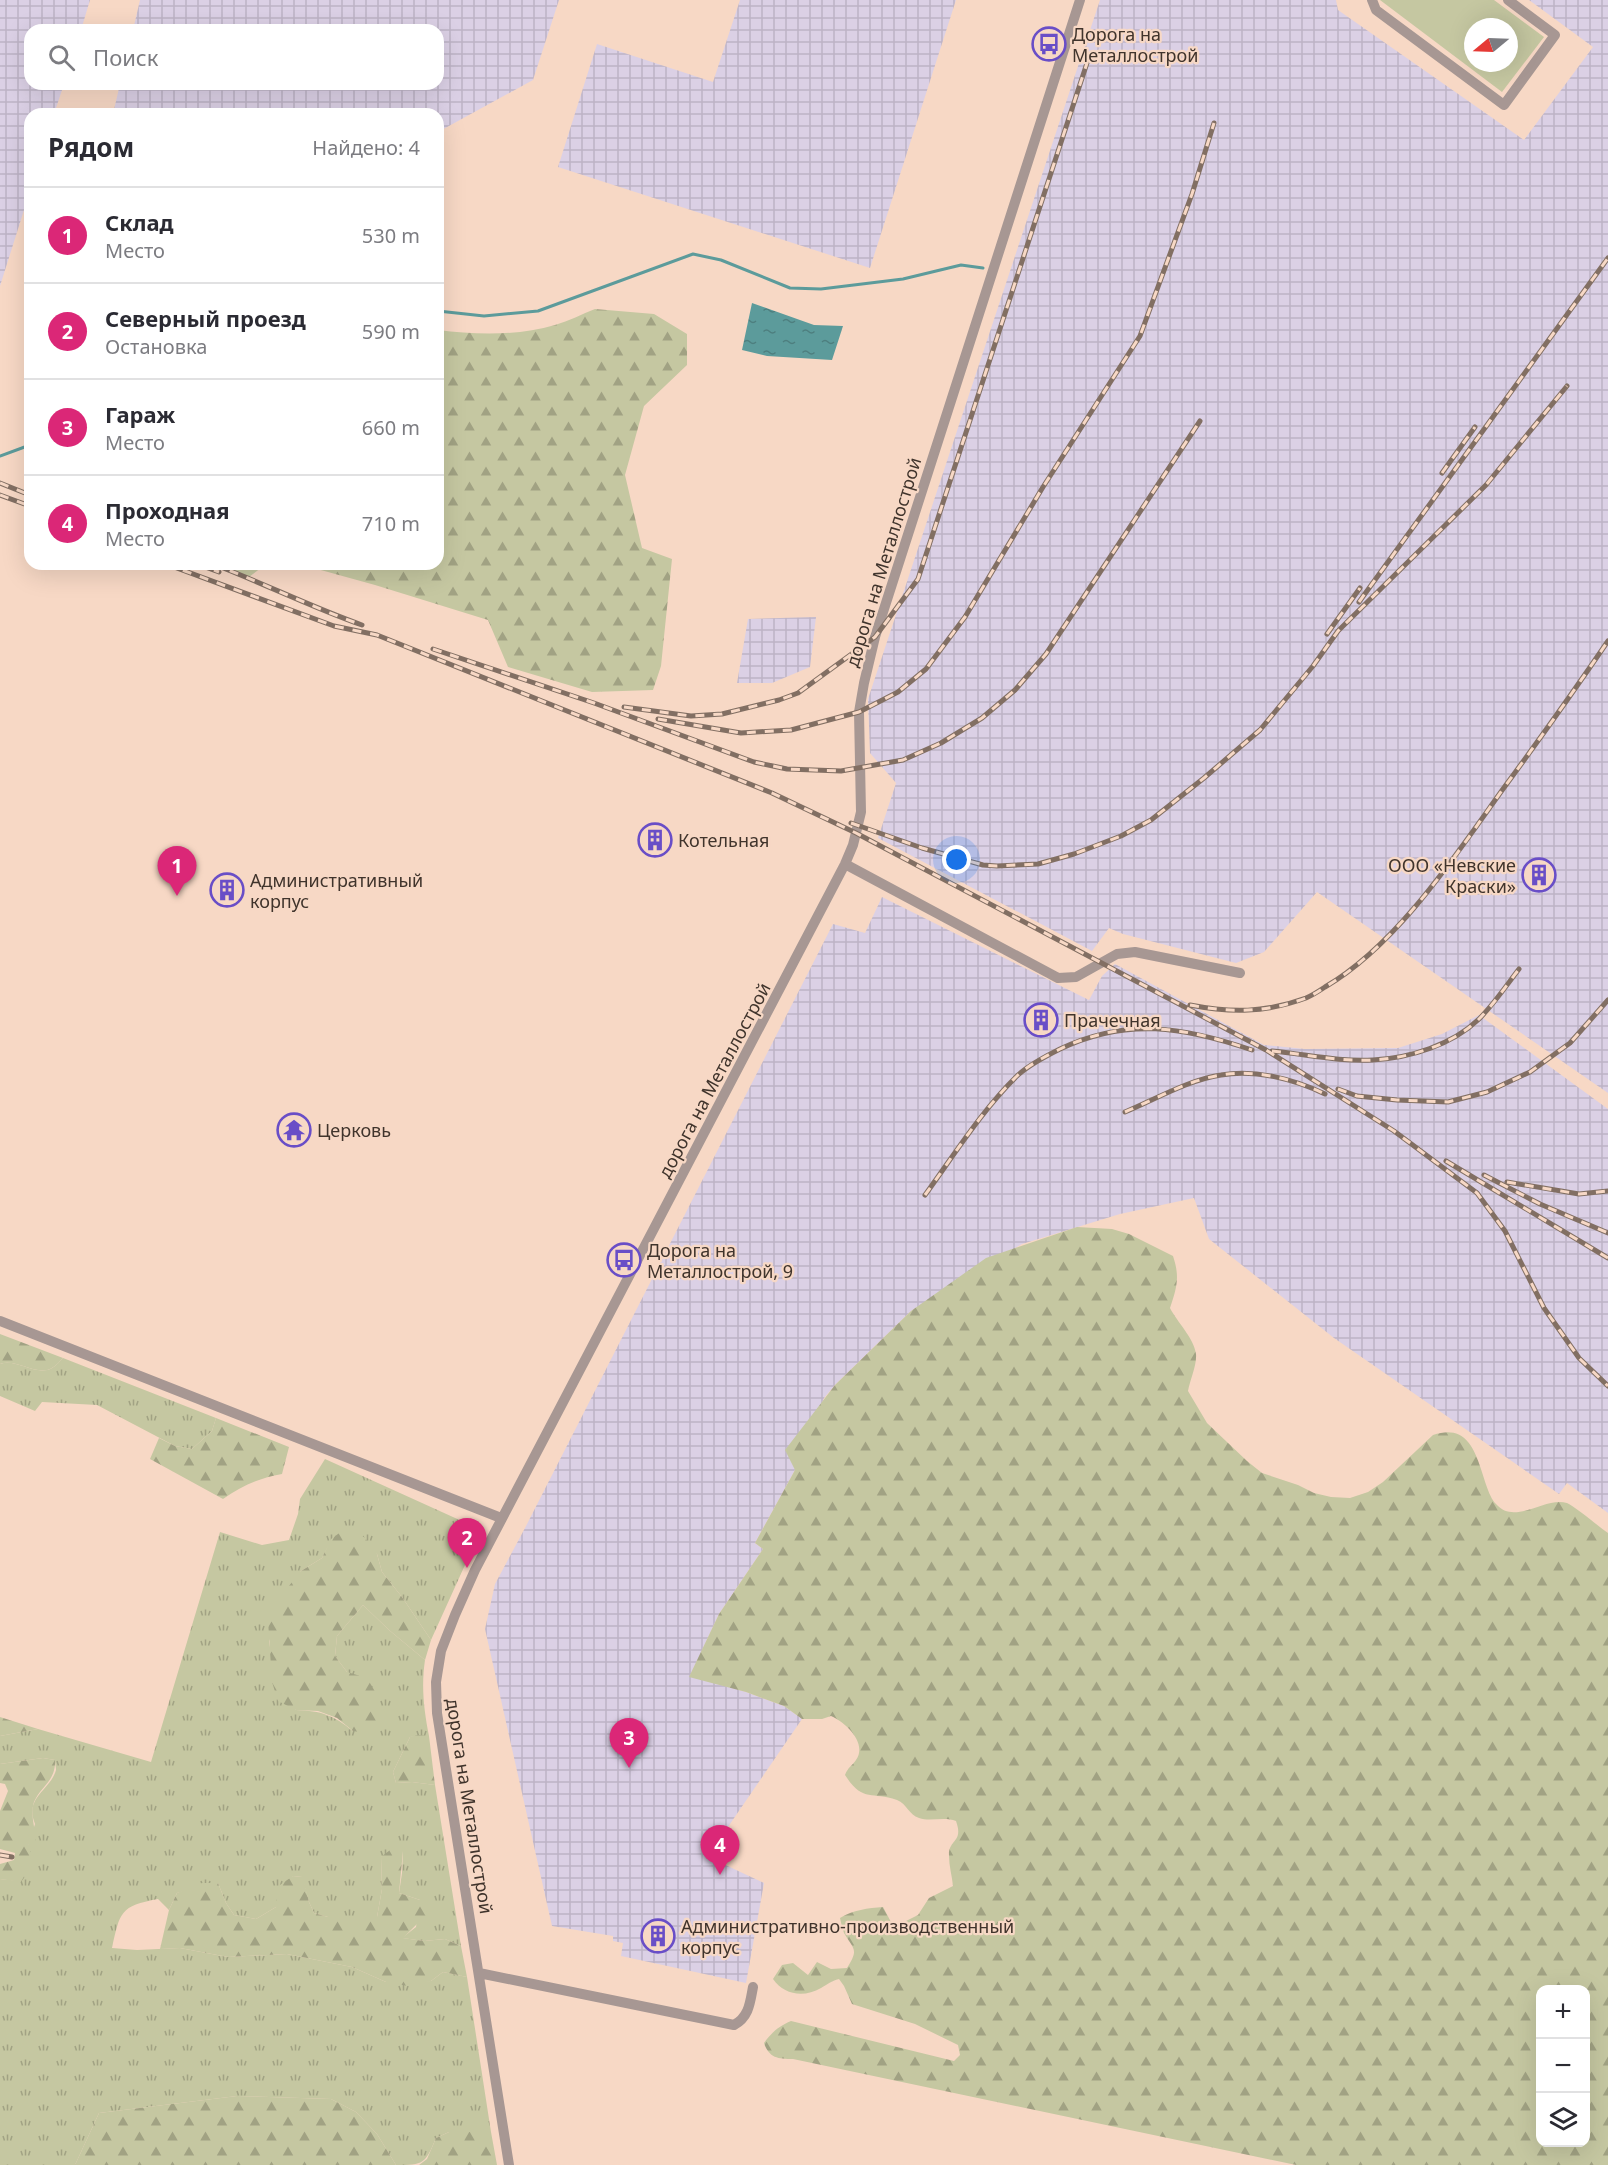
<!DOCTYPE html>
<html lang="ru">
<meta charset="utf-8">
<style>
body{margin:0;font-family:"Noto Sans",sans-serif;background:#f7f7f7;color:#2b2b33}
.controls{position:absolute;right:18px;bottom:18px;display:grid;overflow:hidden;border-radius:12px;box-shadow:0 6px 24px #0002}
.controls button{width:54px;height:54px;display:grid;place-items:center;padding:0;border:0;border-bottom:2px solid #e1e1e2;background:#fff;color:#2b2b33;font:30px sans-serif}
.compass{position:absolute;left:1464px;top:18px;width:54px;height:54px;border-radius:50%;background:#fff;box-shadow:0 6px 24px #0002;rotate:251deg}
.you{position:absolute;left:957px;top:860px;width:21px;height:21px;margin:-15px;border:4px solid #fff;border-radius:50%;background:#1a73e8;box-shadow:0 0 0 9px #1a73e833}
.badge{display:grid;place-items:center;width:39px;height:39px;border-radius:50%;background:#db2777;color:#fff;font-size:20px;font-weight:700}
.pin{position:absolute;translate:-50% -50px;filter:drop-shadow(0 2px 3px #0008)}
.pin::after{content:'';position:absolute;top:32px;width:21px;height:18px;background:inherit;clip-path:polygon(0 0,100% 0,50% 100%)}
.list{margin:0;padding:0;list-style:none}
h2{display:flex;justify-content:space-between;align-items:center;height:78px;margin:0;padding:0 24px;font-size:26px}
h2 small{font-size:20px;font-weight:400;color:#7c7c81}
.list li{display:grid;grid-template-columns:39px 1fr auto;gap:18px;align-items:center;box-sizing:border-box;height:96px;padding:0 24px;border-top:2px solid #e1e1e2}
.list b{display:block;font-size:22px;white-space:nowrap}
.list p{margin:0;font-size:20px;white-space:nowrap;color:#7c7c81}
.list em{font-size:20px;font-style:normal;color:#7c7c81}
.icon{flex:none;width:33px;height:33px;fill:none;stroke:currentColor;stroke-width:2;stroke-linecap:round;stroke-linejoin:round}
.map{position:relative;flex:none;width:1608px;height:2165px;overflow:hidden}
.search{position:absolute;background:#fff;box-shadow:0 6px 24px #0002;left:24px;top:24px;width:420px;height:66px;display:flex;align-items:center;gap:15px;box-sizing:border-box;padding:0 21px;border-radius:18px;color:#7c7c81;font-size:22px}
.panel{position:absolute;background:#fff;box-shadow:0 6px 24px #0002;left:24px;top:108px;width:420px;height:462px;border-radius:18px}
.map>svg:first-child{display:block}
.industrial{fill:url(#industrial-grid)}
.grass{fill:url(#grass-tufts)}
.forest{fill:url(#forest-firs);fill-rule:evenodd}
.park{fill:#c5c7a1;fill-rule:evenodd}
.water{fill:url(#water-ripples)}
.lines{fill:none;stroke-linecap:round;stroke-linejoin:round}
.stream{stroke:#5c9b9b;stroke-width:3}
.minor{stroke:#a79793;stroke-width:10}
.rail-casing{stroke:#826f63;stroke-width:5}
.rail{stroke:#f7d8c5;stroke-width:3;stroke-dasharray:9;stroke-linecap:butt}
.labels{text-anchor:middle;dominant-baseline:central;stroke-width:4.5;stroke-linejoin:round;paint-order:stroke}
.poi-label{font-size:18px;fill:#40342c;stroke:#f7d8c5;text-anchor:start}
.street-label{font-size:18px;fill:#40342c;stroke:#f7d8c5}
</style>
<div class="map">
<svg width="1608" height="2165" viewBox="0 0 1608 2165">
<defs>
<pattern id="industrial-grid" width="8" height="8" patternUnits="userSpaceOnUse" patternTransform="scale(1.5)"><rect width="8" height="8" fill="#dbd0e5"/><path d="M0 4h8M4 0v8" fill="none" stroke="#bdb3c5"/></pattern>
<pattern id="grass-tufts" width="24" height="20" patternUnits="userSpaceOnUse" patternTransform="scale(1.5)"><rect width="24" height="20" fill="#c5c7a1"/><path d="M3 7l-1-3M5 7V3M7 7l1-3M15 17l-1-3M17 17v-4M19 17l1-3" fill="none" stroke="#a1a283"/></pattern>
<pattern id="forest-firs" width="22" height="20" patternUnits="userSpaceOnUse" patternTransform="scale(1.5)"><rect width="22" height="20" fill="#c5c7a1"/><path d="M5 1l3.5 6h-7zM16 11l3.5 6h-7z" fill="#a1a283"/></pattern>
<pattern id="water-ripples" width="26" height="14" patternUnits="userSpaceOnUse" patternTransform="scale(1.5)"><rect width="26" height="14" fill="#5c9b9b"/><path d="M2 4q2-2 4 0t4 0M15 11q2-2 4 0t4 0" fill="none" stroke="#4d7f7f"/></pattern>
</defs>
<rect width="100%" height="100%" fill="#f7d8c5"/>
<path class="industrial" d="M 0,0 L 90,0 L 81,30 L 30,30 L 30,84 L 64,84 L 54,114 L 30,114 L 30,191 L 0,286 Z
M 140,0 L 559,0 L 533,80 L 438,132 L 438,114 L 113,114 L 120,84 L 438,84 L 438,30 L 133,30 Z
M 740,0 L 956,0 L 870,268 L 558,167 L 597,44 L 713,82 Z
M 1100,0 L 1336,0 L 1338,10 L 1524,140 L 1593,47 L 1529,0 L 1608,0 L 1608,1093 L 1317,892 L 1264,952 L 1236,963 L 1123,934 L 1109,928 L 1092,951 L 878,838 L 896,783 L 870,753 L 868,699 Z
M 816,617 L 810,667 L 772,683 L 737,683 L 748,619 Z
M 882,897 L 1089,1000 L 1102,976 L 1115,964 L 1264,1045 L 1305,1049 L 1398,1048 L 1442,1034 L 1479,1015 L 1608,1109 L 1608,1513 L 1567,1483 L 1559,1494 L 1334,1338 L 1209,1239 L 1194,1198 L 1120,1214 L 1022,1244 L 911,1311 L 835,1385 L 824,1398 L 795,1470 L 755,1543 L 763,1549 L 719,1614 L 690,1676 L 746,1692 L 784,1706 L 802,1719 L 719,1840 L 719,1862 L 764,1883 L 746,1983 L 621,1956 L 623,1943 L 613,1941 L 613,1936 L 552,1926 L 485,1629 L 495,1584 L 525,1528 L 833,924 L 865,933 Z"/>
<path class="grass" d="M 63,1358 L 216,1418 L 212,1431 L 192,1449 L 175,1446 L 97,1405 L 42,1402 L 35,1411 L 0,1396 L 0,1364 C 17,1358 36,1377 52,1368 C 56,1366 60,1361 63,1358 Z
M 325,1459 L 475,1527 L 479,1534 L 431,1640 L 402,1597 L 382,1572 L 377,1554 L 332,1539 L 322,1558 L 301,1571 L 269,1641 L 272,1660 L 272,1682 L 296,1710 C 322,1711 333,1715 353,1731 L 347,1672 L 335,1656 L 337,1636 L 363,1605 L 389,1630 L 425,1660 C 421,1687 424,1710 429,1736 L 410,1737 L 393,1772 L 396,1783 L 412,1782 L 435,1785 L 461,1946 L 445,1939 L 424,1941 L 402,1938 L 416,1927 L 420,1900 L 399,1893 L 402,1873 L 403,1851 L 381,1857 L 382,1889 L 377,1917 L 328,1917 L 314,1913 L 309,1902 L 302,1877 L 293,1876 L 276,1907 L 256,1919 L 234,1915 L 226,1903 L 218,1883 L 177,1893 L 169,1910 L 158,1899 C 120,1906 120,1912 112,1948 L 137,1950 L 180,1948 L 228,1957 L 287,1954 L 352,1967 L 386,1982 L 431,1981 L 443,1972 L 467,1977 L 491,2132 L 449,2132 L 436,2138 C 425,2164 424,2165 396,2165 L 377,2134 L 356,2112 L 331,2099 L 237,2096 L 99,2113 L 75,2165 L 0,2165 L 0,1879 L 21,1881 L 28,1845 L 35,1824 C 24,1797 50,1791 56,1770 C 56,1767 55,1764 55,1760 L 43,1758 L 0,1764 L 0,1736 L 38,1729 L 151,1762 L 220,1532 L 262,1545 L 289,1540 L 298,1514 L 300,1499 Z"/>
<path class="forest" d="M 595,309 L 654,314 L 687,334 L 687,365 L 644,406 L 625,475 L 642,548 L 672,559 L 661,666 L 653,690 L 592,692 L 508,667 L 488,620 L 375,585 L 299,564 L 438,564 L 438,330 C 476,335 518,336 555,325 C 569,321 582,314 595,309 Z
M 220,564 L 266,564 L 249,577 Z
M 1077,1227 L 1112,1229 L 1129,1234 L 1173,1256 C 1180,1277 1177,1287 1170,1308 C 1177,1322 1194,1338 1196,1354 C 1197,1365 1190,1380 1188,1391 L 1207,1423 L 1247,1461 L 1262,1473 L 1298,1485 L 1314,1493 L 1331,1497 L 1350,1498 L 1368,1492 L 1383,1482 L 1433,1435 C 1482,1418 1478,1484 1496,1504 C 1515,1526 1545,1496 1567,1503 C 1576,1507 1599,1527 1608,1533 L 1608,2165 L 1296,2165 L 793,2059 C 778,2059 769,2058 764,2043 C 772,2032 779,2026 791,2021 L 954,2061 L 960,2055 L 958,2045 L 915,2024 L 852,2004 L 844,1986 L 839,1979 C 831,1981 828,1984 821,1988 C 804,1998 784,1995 773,1979 L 782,1965 L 793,1963 L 808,1975 L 817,1962 L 831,1969 L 847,1968 C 859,1949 854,1950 844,1933 C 842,1928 841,1922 840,1918 C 853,1910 868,1908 883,1907 L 891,1922 L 900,1924 L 918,1915 L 929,1898 L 953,1886 C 952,1876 949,1866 949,1856 C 948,1839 964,1843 956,1821 C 944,1816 931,1822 919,1818 C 909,1815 907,1804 897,1800 C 871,1791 863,1803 845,1775 C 848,1767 852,1766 856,1760 C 868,1743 845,1722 831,1716 L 822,1719 L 802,1719 L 784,1706 L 746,1692 L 689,1677 L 719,1614 L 763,1549 L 755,1543 L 795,1470 L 785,1450 L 835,1385 L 911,1311 L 986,1258 ZM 1540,1990 L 1586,1990 L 1586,2142 L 1540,2142 Z
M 0,1334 L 63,1358 C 60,1361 56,1366 52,1368 C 36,1377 17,1358 0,1364 Z
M 216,1418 L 289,1447 L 282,1474 C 259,1478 242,1486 223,1499 L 150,1459 L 159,1438 L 175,1446 L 192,1449 L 212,1431 Z
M 349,1526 L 365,1538 L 377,1554 L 382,1572 L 402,1597 L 431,1640 L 425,1660 L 389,1630 L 363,1605 L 337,1636 L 335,1656 L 347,1672 L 367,1678 L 377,1695 L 384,1714 L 373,1734 L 353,1731 L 337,1718 L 318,1711 L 296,1710 L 278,1701 L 272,1682 L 268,1620 L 276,1602 L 301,1571 L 322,1558 L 331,1539 Z
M 0,1717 L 38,1729 L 0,1736 Z
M 418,1735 L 429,1736 L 435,1785 L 412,1782 L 396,1783 L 393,1772 L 410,1737 Z
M 43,1758 L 55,1760 C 56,1781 41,1786 34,1802 C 30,1815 35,1827 36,1840 L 28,1845 L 35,1863 L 21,1882 L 0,1879 L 0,1864 L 14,1860 L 15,1853 L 0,1849 L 0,1811 L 8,1791 L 5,1784 L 0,1783 L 0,1764 Z
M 394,1847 L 403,1851 L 399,1893 L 420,1900 L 428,1913 L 403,1938 L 424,1941 L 445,1939 L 461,1946 L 467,1977 L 443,1972 L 431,1981 L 408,1986 L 386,1982 L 352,1967 L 287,1954 L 228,1957 L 180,1948 L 160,1949 L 169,1910 L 177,1893 L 202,1883 L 218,1883 L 226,1903 L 234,1915 L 256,1919 L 276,1907 L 277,1887 L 293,1876 L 303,1877 L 309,1902 L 314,1913 L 328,1917 L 377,1917 L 382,1889 L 381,1857 Z
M 237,2096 L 331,2099 L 356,2112 L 377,2134 L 396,2165 L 75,2165 L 99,2113 Z
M 449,2132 L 491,2132 L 497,2165 L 419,2165 L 427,2159 L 436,2138 Z"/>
<path class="park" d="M 1380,0 L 1494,0 L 1544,37 L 1502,92 ZM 1473,27 L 1509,27 L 1509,63 L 1473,63 Z"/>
<path class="water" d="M 752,303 L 814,325 L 843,326 L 832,360 L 767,356 L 742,350 Z"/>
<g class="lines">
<path class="stream" d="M 438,311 L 484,316 L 538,311 L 693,254 L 721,260 L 790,288 L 821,289 L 903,279 L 961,265 L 983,268
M 0,456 L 30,445"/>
<path class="minor" d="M 1372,0 L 1376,10 L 1504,105 L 1555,35 L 1508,0
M 845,864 L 1058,978 L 1076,977 L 1117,954 L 1135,952 L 1240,973
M 0,1321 L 501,1518
M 479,1973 L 734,2025 C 749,2017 750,2003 753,1987
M 509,2165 L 437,1713 L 436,1682 L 441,1651 L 455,1615 L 475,1570 L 845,864 L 853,845 L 861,812 L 859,712 L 864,683 L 875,637 L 1080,0"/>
<defs>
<path id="rail" d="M 1442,473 L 1475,427
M 0,483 L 30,495
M 0,495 L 30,506
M 166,564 L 334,626 L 377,635 L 772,793 L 856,833 L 1266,1050 L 1394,1131 L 1477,1193 L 1505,1231 L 1544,1308 L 1579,1358 L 1608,1386
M 197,564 L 219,572
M 213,564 C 263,583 311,607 362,625
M 1359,602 L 1608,258
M 1327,634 L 1360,588
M 433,649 L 594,703 L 754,762 L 787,769 L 841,771 L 903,760 L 941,743 L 982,718 L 1015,690 L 1046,654 L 1200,421
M 624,707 L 691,716 L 722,714 L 779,700 L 798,693 L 875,637 L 918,579 L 1087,63
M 658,719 L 741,733 L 791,730 L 859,712 L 898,692 L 926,669 L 965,617 L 1043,487 L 1140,336 L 1192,194 L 1214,123
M 851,823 L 922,848 L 983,865 L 997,866 L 1038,864 L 1074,854 L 1121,836 L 1151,820 L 1204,778 L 1260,730 L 1313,666 L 1338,631 L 1486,485 L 1567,386
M 1190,1005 C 1231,1013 1265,1013 1306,998 C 1313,995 1319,991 1325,987 C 1397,945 1455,856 1503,789 C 1539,740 1574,691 1608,641
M 1272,1051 C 1305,1054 1339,1062 1373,1060 C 1410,1058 1452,1045 1479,1019 C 1494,1004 1506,986 1519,969
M 1338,1089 L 1357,1096 L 1397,1100 L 1448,1102 L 1487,1092 L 1530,1072 L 1570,1043 L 1608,1000
M 1125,1112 C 1156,1099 1188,1080 1221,1075 C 1255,1069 1294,1079 1325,1094
M 1446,1161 L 1608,1258
M 1484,1175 L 1540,1204 L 1608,1233
M 1507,1182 L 1579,1194 L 1608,1191
M 925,1195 C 954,1155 982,1110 1018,1075 C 1030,1064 1046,1056 1060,1049 C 1127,1017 1184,1027 1252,1050
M 0,1855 L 12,1857"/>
</defs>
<use href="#rail" class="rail-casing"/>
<use href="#rail" class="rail"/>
</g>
<defs>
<symbol id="bus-ring" viewBox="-11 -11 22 22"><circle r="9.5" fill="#f7d8c5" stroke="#694ec7" stroke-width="1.5"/><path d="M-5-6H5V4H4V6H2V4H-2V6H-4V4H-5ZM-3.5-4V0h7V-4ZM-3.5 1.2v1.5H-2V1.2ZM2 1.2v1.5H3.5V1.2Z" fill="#694ec7"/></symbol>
<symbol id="building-ring" viewBox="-11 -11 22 22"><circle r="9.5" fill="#f7d8c5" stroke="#694ec7" stroke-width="1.5"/><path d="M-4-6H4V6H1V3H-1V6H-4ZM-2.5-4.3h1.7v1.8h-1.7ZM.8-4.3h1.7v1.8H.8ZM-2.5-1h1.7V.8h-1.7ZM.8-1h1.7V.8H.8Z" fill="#694ec7"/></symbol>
<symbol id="temple-ring" viewBox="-11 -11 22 22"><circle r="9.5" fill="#f7d8c5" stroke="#694ec7" stroke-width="1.5"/><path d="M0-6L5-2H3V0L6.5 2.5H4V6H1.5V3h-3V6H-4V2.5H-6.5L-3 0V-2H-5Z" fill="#694ec7"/></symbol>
</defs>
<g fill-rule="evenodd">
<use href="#bus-ring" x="1030" y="25" width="38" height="38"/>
<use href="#building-ring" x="636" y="821" width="38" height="38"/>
<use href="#building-ring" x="1520" y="856" width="38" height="38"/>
<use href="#building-ring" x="208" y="871" width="38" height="38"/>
<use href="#building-ring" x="1022" y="1001" width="38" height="38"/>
<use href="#temple-ring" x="275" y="1111" width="38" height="38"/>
<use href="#bus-ring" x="605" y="1241" width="38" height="38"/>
<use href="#building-ring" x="639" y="1917" width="38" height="38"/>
</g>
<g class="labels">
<g class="poi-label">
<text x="1072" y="34">Дорога на<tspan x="1072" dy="21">Металлострой</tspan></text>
<text x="678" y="840">Котельная</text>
<text x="1516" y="865" text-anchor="end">ООО «Невские<tspan x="1516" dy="21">Краски»</tspan></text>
<text x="250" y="880">Административный<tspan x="250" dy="21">корпус</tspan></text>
<text x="1064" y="1020">Прачечная</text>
<text x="317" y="1130">Церковь</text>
<text x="647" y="1250">Дорога на<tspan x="647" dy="21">Металлострой, 9</tspan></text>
<text x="681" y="1926">Административно-производственный<tspan x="681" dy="21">корпус</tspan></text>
</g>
<g class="street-label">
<text transform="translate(883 562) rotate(-73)">дорога на Металлострой</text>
<text transform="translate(714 1080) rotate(-62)">дорога на Металлострой</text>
<text transform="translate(470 1806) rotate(81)">дорога на Металлострой</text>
</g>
</g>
</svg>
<div class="controls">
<button>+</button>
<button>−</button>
<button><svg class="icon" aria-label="layers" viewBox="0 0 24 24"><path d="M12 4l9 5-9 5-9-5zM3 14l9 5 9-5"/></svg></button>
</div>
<svg class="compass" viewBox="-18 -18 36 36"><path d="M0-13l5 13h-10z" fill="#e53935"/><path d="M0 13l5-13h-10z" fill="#7c7c81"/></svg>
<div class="you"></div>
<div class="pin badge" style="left:177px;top:896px">1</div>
<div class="pin badge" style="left:467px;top:1568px">2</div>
<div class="pin badge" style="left:629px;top:1768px">3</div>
<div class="pin badge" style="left:720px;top:1875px">4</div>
<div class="search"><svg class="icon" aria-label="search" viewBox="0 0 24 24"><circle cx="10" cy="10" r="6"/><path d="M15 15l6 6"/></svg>Поиск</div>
<section class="panel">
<h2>Рядом<small>Найдено: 4</small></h2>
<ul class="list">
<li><span class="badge">1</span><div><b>Склад</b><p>Место</p></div><em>530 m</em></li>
<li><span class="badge">2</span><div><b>Северный проезд</b><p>Остановка</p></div><em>590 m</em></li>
<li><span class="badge">3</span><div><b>Гараж</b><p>Место</p></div><em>660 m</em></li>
<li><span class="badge">4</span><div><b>Проходная</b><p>Место</p></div><em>710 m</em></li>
</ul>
</section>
</div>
